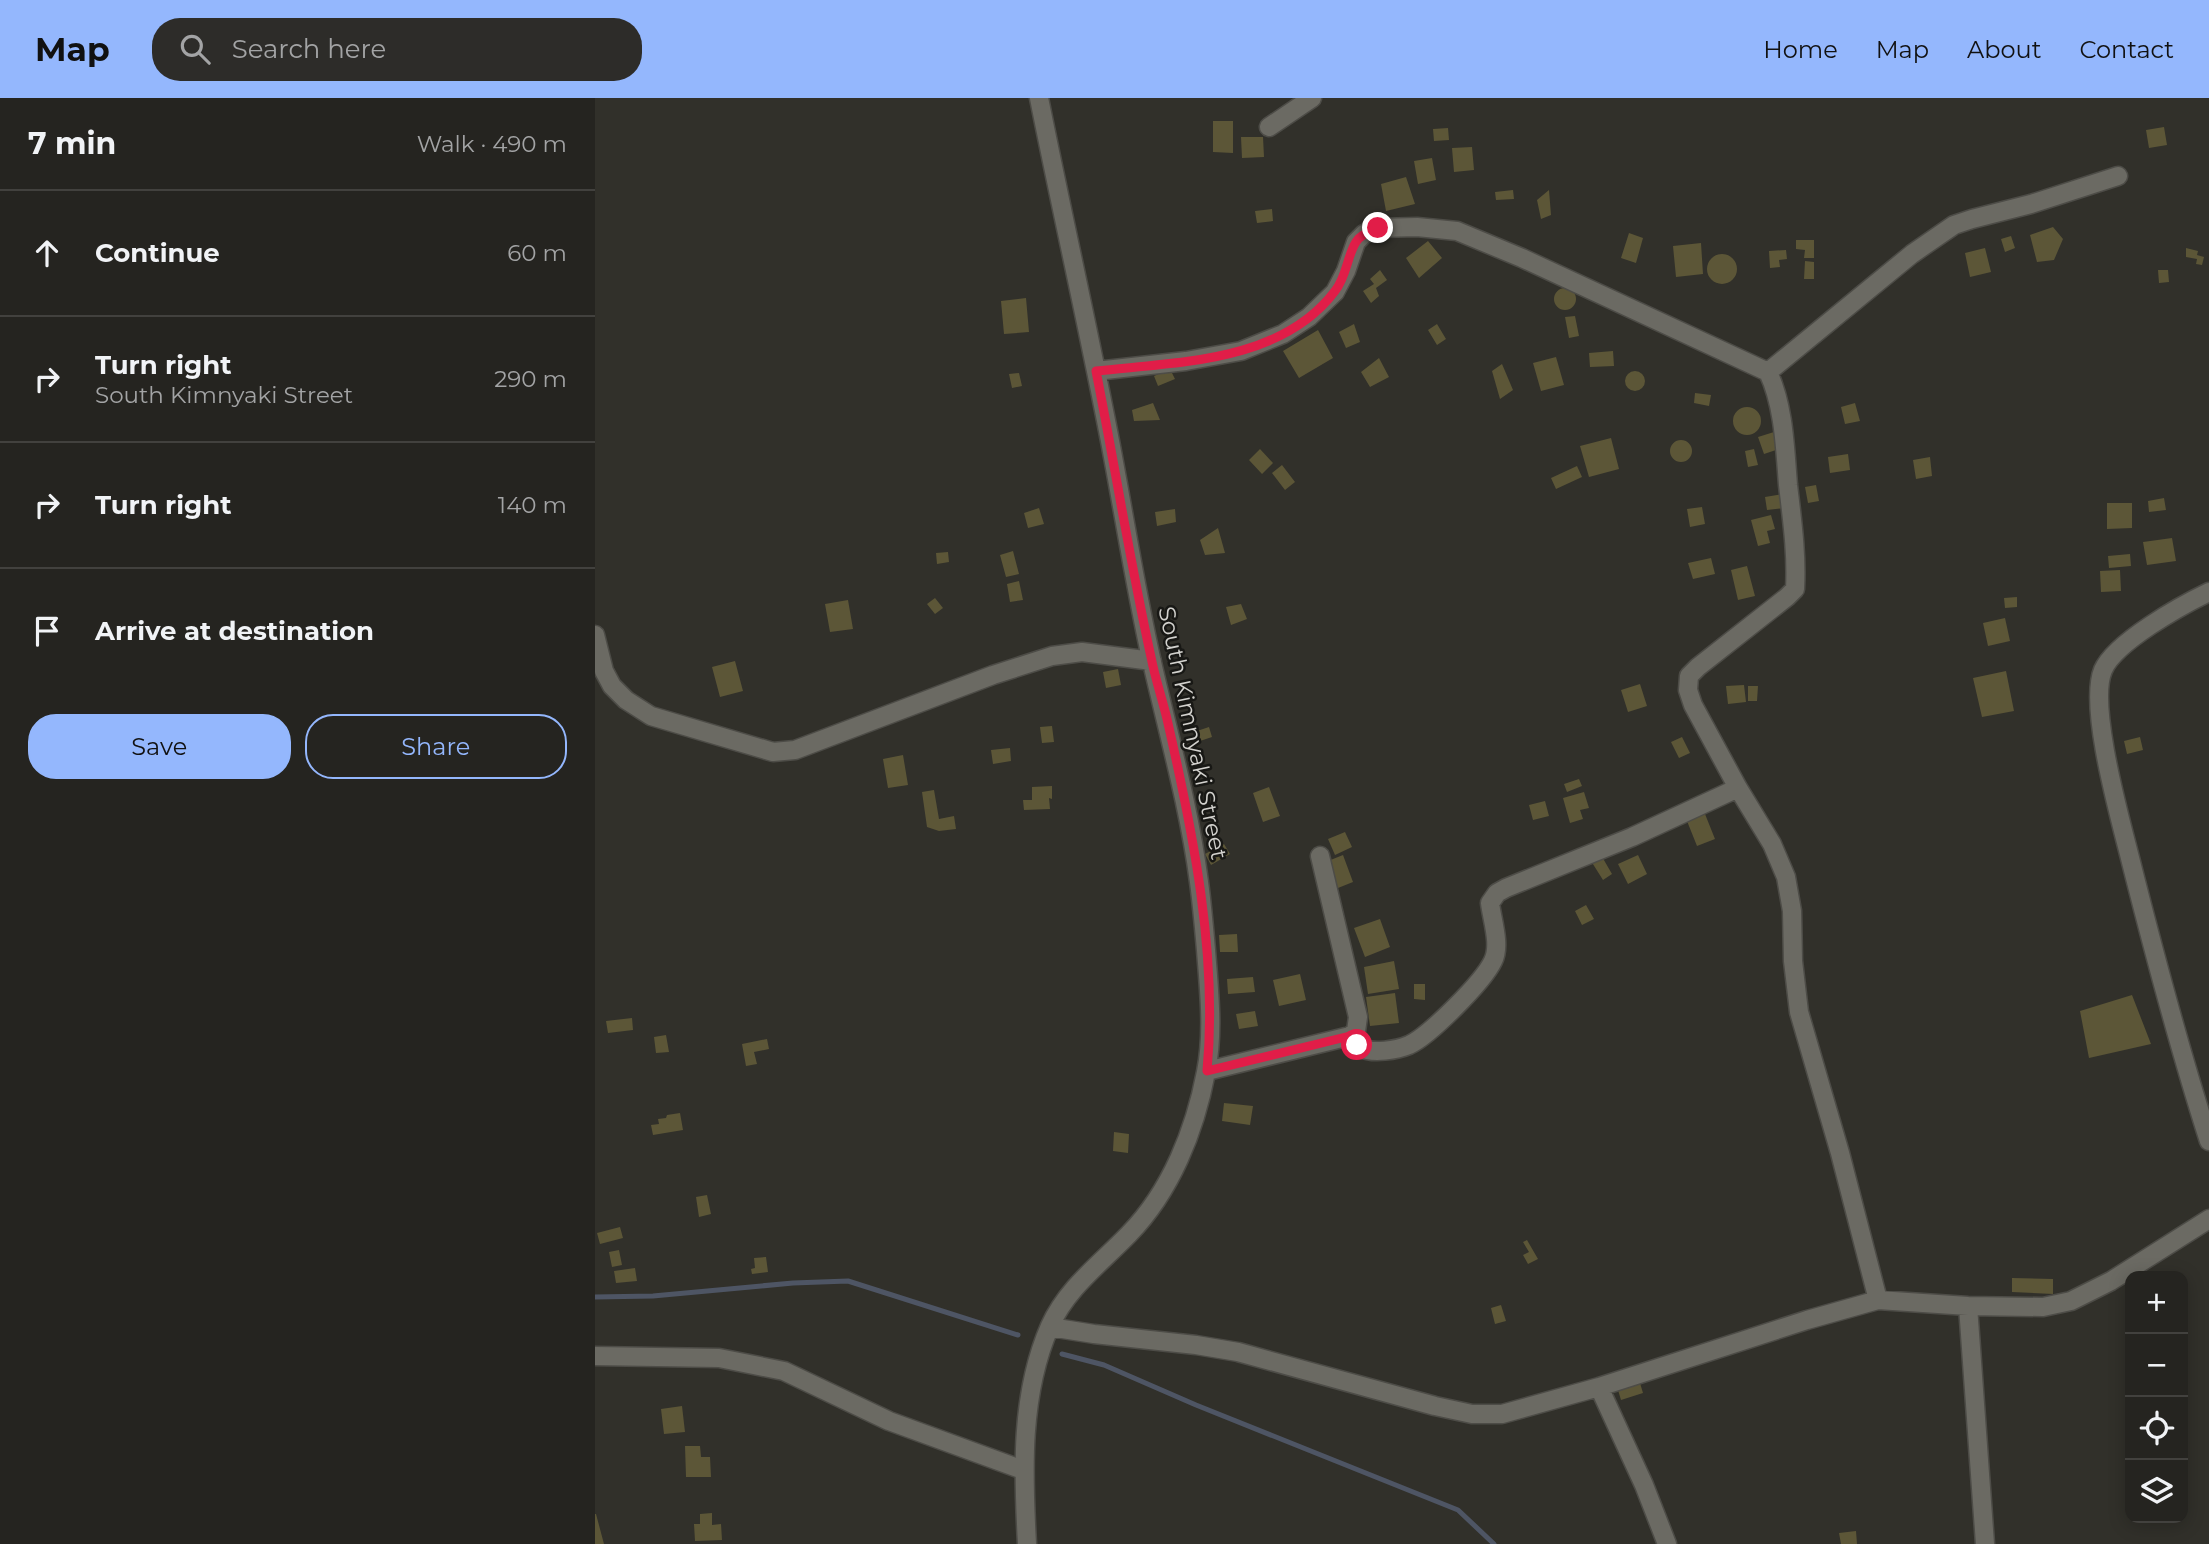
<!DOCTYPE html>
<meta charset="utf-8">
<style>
body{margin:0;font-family:Montserrat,sans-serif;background:#2d2c29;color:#f1f3f6}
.controls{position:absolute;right:21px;bottom:21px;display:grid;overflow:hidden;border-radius:14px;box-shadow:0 4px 18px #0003}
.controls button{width:63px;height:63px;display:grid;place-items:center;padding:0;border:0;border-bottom:2px solid #42413e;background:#252420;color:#f1f3f6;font:35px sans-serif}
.stop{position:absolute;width:21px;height:21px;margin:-16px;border:5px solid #e11d48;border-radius:50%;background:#fff}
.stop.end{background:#e11d48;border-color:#fff;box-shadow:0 2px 7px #0008}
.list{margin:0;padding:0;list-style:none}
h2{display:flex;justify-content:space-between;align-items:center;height:91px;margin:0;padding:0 28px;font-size:30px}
h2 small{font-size:23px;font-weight:400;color:#a3a4a5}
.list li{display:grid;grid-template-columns:46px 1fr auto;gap:21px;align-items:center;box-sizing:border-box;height:126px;padding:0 28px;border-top:2px solid #42413e}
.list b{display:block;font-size:26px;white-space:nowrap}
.list p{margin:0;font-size:23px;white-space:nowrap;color:#a3a4a5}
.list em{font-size:23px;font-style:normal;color:#a3a4a5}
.actions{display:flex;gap:14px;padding:21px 28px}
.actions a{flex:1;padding:16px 0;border:2px solid #94b7fd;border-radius:28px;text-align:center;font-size:24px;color:#94b7fd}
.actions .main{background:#94b7fd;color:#111}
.icon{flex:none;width:38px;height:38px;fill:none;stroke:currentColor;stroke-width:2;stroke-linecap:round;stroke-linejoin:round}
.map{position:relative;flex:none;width:1614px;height:1446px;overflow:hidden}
header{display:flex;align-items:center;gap:42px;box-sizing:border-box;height:98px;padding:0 35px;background:#94b7fd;color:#111}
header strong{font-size:33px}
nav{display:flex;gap:38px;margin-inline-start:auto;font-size:24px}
.search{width:490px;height:63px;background:#2d2c29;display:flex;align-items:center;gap:18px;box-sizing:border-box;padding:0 24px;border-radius:28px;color:#a3a4a5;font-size:26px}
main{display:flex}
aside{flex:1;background:#252420}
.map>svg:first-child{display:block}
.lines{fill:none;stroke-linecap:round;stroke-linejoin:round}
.stream{stroke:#4e5564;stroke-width:5}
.building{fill:#5c5637}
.street-casing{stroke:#4d4c47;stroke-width:21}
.street{stroke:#6b6a63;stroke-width:18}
.route{stroke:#e11d48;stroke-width:9}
.labels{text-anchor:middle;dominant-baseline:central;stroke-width:5;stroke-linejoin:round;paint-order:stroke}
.street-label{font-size:23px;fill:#d3d2ce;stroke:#181815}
</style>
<header>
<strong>Map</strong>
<div class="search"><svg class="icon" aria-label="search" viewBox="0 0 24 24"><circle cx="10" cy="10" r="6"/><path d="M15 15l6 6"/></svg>Search here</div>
<nav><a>Home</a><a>Map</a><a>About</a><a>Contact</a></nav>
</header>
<main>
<aside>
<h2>7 min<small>Walk · 490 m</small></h2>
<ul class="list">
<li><svg class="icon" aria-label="ahead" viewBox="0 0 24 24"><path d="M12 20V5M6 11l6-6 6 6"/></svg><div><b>Continue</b></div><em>60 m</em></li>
<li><svg class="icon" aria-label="right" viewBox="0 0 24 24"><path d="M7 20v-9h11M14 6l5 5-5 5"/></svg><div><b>Turn right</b><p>South Kimnyaki Street</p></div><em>290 m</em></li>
<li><svg class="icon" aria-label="right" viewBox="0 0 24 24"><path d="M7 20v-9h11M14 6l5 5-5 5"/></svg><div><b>Turn right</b></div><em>140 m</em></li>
<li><svg class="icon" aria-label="arrive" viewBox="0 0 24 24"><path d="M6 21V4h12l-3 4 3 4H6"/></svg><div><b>Arrive at destination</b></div></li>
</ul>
<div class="actions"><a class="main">Save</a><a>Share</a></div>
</aside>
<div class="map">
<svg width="1614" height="1446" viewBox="0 0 1614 1446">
<rect width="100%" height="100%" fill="#31302a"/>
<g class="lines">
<path class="stream" d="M 0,1199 L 58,1198 L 198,1185 L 253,1183 L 423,1237
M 467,1256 L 509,1267 L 601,1307 L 863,1412 L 899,1446"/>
</g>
<path class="building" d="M 618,23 L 638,23 L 638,55 L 618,54 Z
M 1569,29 L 1572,47 L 1554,50 L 1551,32 Z
M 853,30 L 854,42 L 839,43 L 838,31 Z
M 646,39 L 668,39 L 669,59 L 647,60 Z
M 877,49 L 879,72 L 859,74 L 857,50 Z
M 837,60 L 841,82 L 823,86 L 819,63 Z
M 811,79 L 820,106 L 791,113 L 786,86 Z
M 918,92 L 919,101 L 901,102 L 900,94 Z
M 954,92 L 956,117 L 946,121 L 942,102 Z
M 677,111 L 678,123 L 662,125 L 660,113 Z
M 1458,129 L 1468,141 L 1459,162 L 1442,164 L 1435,137 Z
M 1034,135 L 1048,140 L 1041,165 L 1026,160 Z
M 1416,138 L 1420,150 L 1410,154 L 1406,141 Z
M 1201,142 L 1219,142 L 1219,160 L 1209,160 L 1210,152 L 1201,151 Z
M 833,143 L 847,160 L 824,180 L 811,160 Z
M 1106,145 L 1108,176 L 1081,179 L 1078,148 Z
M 1390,150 L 1396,174 L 1375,179 L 1370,155 Z
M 1591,150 L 1603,153 L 1602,157 L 1609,159 L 1607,167 L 1601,166 L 1602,161 L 1591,159 Z
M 1191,152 L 1192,161 L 1184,162 L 1185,169 L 1175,170 L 1174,153 Z
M1112 171a15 15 0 1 1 30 0a15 15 0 1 1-30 0Z
M 1210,163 L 1219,164 L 1219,181 L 1209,181 Z
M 785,172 L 792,182 L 781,190 L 784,198 L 776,205 L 768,193 L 779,186 L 775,181 Z
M 1563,172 L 1573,172 L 1574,184 L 1564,185 Z
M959 201a11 11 0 1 1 22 0a11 11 0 1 1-22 0Z
M 431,200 L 434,234 L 409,236 L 406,203 Z
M 980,218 L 984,238 L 974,240 L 970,219 Z
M 759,226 L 765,244 L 751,250 L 744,234 Z
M 842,226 L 851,241 L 842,247 L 833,232 Z
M 723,232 L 738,260 L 704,280 L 688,253 Z
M 1018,253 L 1019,268 L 995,269 L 994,255 Z
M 961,259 L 969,287 L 946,293 L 938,265 Z
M 784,260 L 794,279 L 775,289 L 766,274 Z
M 907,266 L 918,292 L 905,301 L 897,273 Z
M 575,271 L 580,281 L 563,288 L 559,278 Z
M1030 283a10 10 0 1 1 20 0a10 10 0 1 1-20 0Z
M 424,275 L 427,288 L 417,290 L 414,276 Z
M 1100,295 L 1116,297 L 1114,308 L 1099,305 Z
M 558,305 L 565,322 L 539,323 L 537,312 Z
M 1260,305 L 1265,323 L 1250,326 L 1246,309 Z
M1138 323a14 14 0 1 1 28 0a14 14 0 1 1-28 0Z
M 1179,334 L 1184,351 L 1169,356 L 1163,339 Z
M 1016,340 L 1024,371 L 994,379 L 985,348 Z
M1075 353a11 11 0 1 1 22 0a11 11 0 1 1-22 0Z
M 665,351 L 678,365 L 667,376 L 654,362 Z
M 1159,351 L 1163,367 L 1153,369 L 1150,353 Z
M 1253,356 L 1255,372 L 1235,375 L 1233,359 Z
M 1335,359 L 1337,378 L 1321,381 L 1318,362 Z
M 687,367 L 700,384 L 690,392 L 677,375 Z
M 982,368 L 987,379 L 961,391 L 956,380 Z
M 1221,387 L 1224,403 L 1213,405 L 1210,389 Z
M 1188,396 L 1190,410 L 1172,412 L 1170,399 Z
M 1569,400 L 1571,412 L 1554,414 L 1553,403 Z
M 1512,405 L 1537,405 L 1537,430 L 1512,431 Z
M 1107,409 L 1110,426 L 1095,429 L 1092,411 Z
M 444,410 L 449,426 L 433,430 L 429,415 Z
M 580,411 L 581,424 L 562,428 L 560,414 Z
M 1176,417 L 1180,431 L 1172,433 L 1175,445 L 1163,448 L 1156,422 Z
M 623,430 L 630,455 L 610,457 L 605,442 Z
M 1577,440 L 1581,463 L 1552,467 L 1548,444 Z
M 418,453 L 424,476 L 411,479 L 405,457 Z
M 353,454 L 354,464 L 342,466 L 341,455 Z
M 1535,456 L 1536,468 L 1514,470 L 1513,458 Z
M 1116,460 L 1120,476 L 1098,481 L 1093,465 Z
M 1152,468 L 1160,498 L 1143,502 L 1136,472 Z
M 1525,472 L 1526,493 L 1506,494 L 1505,473 Z
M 424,483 L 428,502 L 415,504 L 412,486 Z
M 1422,499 L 1422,509 L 1410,510 L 1409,500 Z
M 340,500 L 348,510 L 340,516 L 332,506 Z
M 253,502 L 258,531 L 235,534 L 230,506 Z
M 646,506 L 652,521 L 636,527 L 631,509 Z
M 1410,520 L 1415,543 L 1393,548 L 1388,525 Z
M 140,563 L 148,593 L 125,599 L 117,569 Z
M 523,571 L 526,587 L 511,590 L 508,574 Z
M 1411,573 L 1419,613 L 1387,619 L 1378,580 Z
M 1045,586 L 1052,608 L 1033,614 L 1026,592 Z
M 1149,587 L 1151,604 L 1133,606 L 1131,588 Z
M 1153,588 L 1163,588 L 1162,603 L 1153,603 Z
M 457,628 L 459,644 L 447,645 L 445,629 Z
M 614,629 L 617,639 L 605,643 L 602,633 Z
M 1087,639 L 1095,655 L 1084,660 L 1076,644 Z
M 1545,639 L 1548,652 L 1532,656 L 1529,643 Z
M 415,650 L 416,663 L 398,666 L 396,652 Z
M 308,657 L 313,687 L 293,690 L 288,661 Z
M 984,681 L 987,688 L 972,694 L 969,686 Z
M 457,688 L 457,701 L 454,700 L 455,711 L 429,712 L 428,702 L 437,702 L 437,689 Z
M 674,689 L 685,718 L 668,724 L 658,695 Z
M 339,692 L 344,721 L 359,718 L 361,731 L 344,733 L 332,729 L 327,694 Z
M 989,694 L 994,710 L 985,712 L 988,721 L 975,725 L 968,700 Z
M 950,703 L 954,718 L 938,722 L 934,707 Z
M 1110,716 L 1120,741 L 1102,748 L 1092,723 Z
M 750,734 L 757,749 L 740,757 L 733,741 Z
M 629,746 L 635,756 L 616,767 L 610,756 Z
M 748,757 L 758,784 L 743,790 L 733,763 Z
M 1006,757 L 1017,776 L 1008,782 L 996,763 Z
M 1043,757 L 1052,776 L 1033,786 L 1023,766 Z
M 991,807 L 999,821 L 987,827 L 980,813 Z
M 785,821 L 795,849 L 770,859 L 759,830 Z
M 642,836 L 643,854 L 625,854 L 624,837 Z
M 799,863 L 804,891 L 773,896 L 769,869 Z
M 705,876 L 711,902 L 684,908 L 678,882 Z
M 658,879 L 660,894 L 633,896 L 632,881 Z
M 819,886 L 830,886 L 830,902 L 819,901 Z
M 800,895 L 804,925 L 775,928 L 771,899 Z
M 1537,897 L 1556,946 L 1494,960 L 1485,913 Z
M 660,913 L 663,928 L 644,931 L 641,916 Z
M 37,920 L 38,932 L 13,935 L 11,923 Z
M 71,937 L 74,954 L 61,955 L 59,939 Z
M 172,941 L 174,951 L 159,954 L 162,966 L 151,968 L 147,946 Z
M 629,1005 L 658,1008 L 655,1027 L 627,1023 Z
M 85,1015 L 88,1032 L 58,1037 L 56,1027 L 64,1026 L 63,1021 L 71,1020 L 72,1017 Z
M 519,1034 L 534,1036 L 533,1055 L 518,1053 Z
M 112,1097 L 116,1116 L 104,1119 L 101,1099 Z
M 25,1129 L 28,1140 L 5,1146 L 2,1135 Z
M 932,1142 L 943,1161 L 933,1166 L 928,1157 L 934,1154 L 928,1144 Z
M 24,1152 L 27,1167 L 17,1169 L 14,1154 Z
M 171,1159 L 173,1174 L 157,1176 L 156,1171 L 160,1170 L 159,1160 Z
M 40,1170 L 42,1183 L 21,1185 L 19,1173 Z
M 1417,1180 L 1458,1181 L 1458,1196 L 1417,1194 Z
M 906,1207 L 911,1223 L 900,1226 L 896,1210 Z
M 1045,1285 L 1048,1295 L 1026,1302 L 1023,1292 Z
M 87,1308 L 90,1334 L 69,1336 L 66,1311 Z
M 90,1348 L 105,1348 L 106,1359 L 115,1359 L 116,1379 L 91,1379 Z
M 117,1415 L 117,1427 L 126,1426 L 127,1442 L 100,1443 L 99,1426 L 105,1426 L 105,1416 Z
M 0,1416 L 1,1416 L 9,1446 L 0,1446 Z
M 1261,1433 L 1262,1446 L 1246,1446 L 1244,1435 Z"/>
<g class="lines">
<defs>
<path id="street" d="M 674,29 L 717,0
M 501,273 L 591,263 L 646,253 L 688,236 L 714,219 L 740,194 L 751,173 L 761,144 L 769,136 L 783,130 L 822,129 L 862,133 L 927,160 L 1173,274 C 1189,308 1190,350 1193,387 C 1197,421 1202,456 1200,491 L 1192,499 L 1103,569 L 1094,578 L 1093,592 L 1098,607 L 1143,690 L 1177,746 L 1191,779 L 1197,813 L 1198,863 L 1204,914 L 1245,1055 L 1283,1202
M 1173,274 L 1317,156 L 1359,127 L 1377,121 L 1436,106 L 1523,78
M 1614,494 C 1587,507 1520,544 1508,572 C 1493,608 1525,720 1535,760 C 1559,855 1584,950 1614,1043
M 0,537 L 9,573 L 17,588 L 31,602 L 56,618 L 178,654 L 200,652 L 398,577 L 457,558 L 487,554 L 557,563
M 755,938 C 758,942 761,947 766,950 C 778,956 802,952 814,947 C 834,938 888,884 898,863 C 906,847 897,822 895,805 L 902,795 L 911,790 L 1037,739 L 1143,690
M 612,973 L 755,938 L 761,933 L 763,919 L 725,758
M 1373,1208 L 1390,1446
M 455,1229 L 499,1236 L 601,1247 L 643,1254 L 840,1308 L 877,1316 L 907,1316 L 1004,1289 L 1212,1222 L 1283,1202 L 1373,1208 L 1448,1209 L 1476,1203 L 1516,1183 L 1614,1121
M 0,1258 L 124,1260 L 189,1273 L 294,1323 L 428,1372
M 1004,1289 L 1049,1387 L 1072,1446
M 432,1446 C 428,1374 425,1296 455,1228 C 472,1190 505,1166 534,1136 C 576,1093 600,1032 611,974 C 619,934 614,892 611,852 C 609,829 607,806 604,784 C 594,708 573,635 556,560 C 540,488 529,416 515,343 C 493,229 467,115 444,0"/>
</defs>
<use href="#street" class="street-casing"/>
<use href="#street" class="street"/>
</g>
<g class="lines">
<path class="route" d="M 762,947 L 755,938 L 612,973 C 623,857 598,734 572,621 C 567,600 560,580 556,559 C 535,464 520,368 501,273 C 581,264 686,265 740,193 C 752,178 752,158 761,144 C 766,136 776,133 783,130"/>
</g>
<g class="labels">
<g class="street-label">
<text transform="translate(598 635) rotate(78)">South Kimnyaki Street</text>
</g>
</g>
</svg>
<div class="controls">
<button>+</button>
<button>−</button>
<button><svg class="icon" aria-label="locate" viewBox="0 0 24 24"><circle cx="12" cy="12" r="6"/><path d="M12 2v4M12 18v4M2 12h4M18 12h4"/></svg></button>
<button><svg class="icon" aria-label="layers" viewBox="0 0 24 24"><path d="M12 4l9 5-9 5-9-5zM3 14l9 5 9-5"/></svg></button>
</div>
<div class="stop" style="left:762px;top:947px"></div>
<div class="stop end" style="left:783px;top:130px"></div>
</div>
</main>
